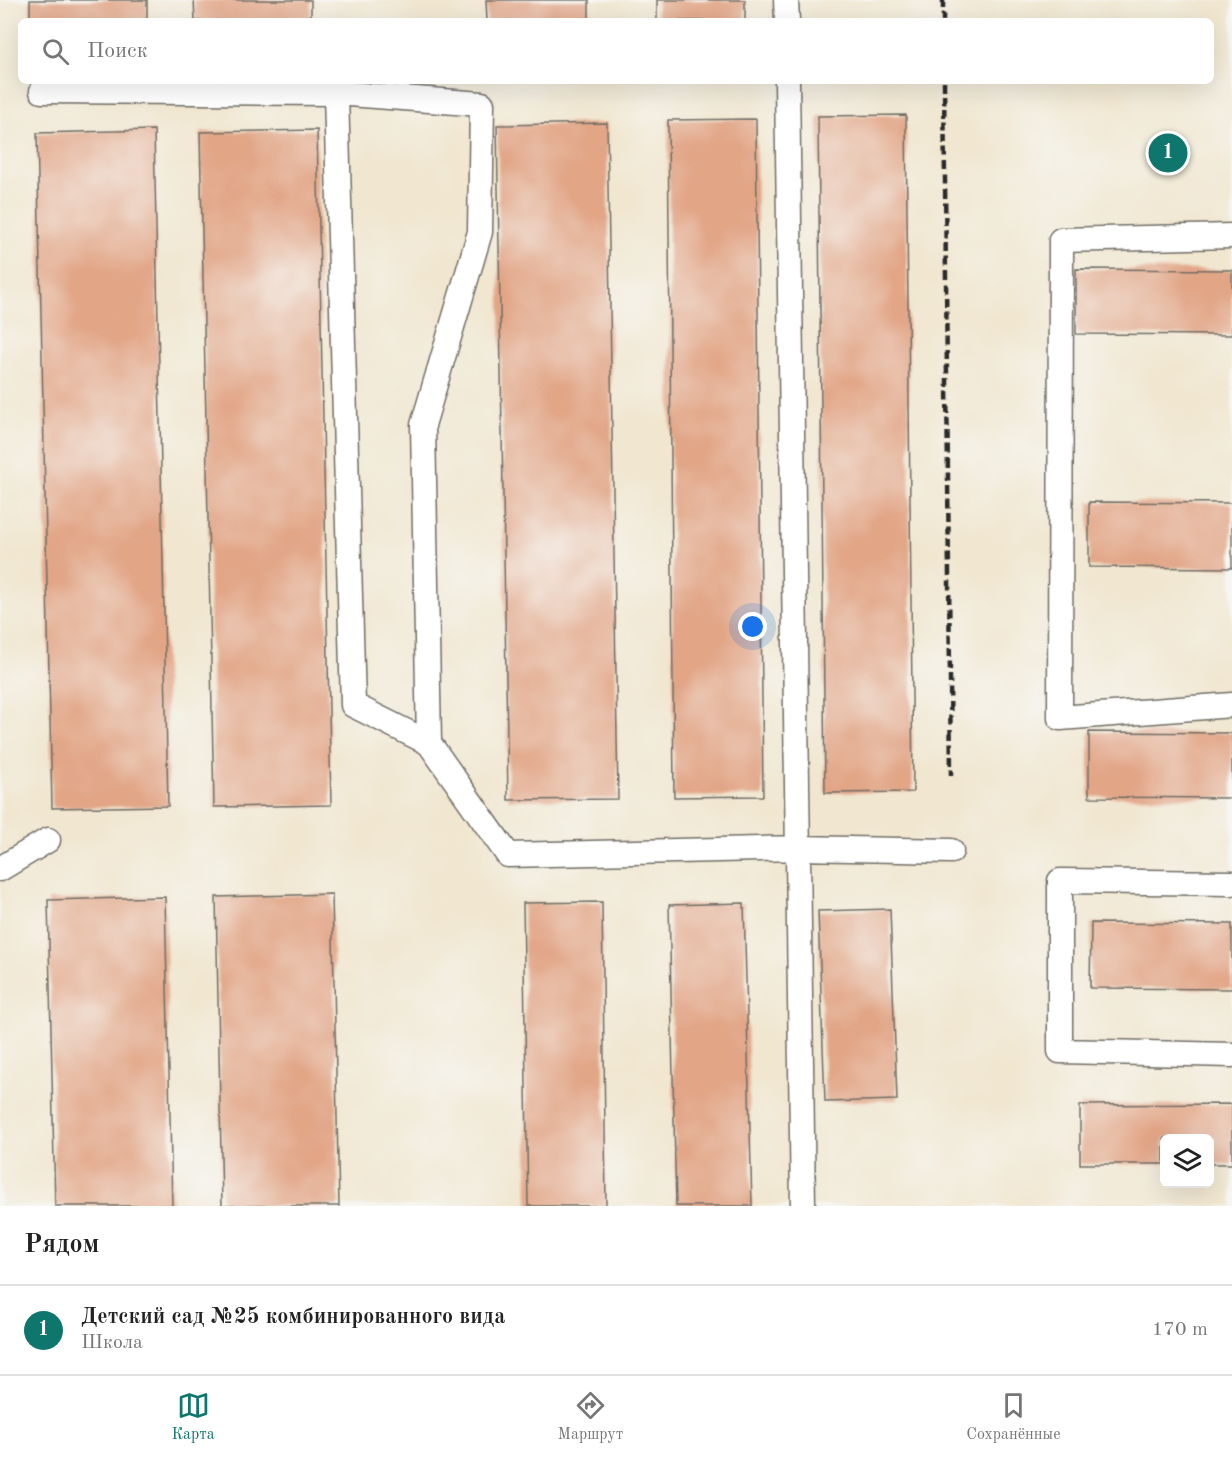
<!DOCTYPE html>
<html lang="ru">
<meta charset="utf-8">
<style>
body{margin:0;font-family:"Old Standard TT",serif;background:#f6f6f6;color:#222}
.controls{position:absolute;right:18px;bottom:18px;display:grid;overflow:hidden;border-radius:9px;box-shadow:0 6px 24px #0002}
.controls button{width:54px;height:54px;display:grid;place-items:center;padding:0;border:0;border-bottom:2px solid #e0e0e0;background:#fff;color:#222;font:30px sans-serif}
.you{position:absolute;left:753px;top:627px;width:21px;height:21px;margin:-15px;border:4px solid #fff;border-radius:50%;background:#1a73e8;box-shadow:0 0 0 9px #1a73e833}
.badge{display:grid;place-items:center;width:39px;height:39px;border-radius:50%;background:#0f766e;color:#fff;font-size:20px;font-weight:700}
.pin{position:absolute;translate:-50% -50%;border:3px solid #fff;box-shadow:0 2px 6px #0006}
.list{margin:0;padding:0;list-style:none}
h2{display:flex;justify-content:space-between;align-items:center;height:78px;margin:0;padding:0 24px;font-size:26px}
h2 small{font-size:20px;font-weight:400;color:#767676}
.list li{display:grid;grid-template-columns:39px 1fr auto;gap:18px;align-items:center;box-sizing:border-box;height:90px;padding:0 24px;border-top:2px solid #e0e0e0}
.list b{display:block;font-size:22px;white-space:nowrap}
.list p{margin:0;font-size:20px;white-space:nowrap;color:#767676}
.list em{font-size:20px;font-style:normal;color:#767676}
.icon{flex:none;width:33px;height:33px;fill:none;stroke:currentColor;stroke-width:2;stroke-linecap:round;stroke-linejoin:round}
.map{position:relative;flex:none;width:1232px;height:1206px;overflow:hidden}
.search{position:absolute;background:#fff;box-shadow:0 6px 24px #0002;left:18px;right:18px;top:18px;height:66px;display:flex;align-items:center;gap:15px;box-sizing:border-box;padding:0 21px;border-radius:9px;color:#767676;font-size:22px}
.sheet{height:168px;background:#fff}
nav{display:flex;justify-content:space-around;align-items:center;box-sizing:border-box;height:84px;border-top:2px solid #e0e0e0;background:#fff;font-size:16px;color:#767676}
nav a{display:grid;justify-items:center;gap:3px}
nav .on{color:#0f766e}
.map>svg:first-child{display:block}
.building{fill:#e2a687}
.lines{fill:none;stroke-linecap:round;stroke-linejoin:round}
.minor-casing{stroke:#706d65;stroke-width:27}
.minor{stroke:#fff;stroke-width:24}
.rail{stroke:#2b2b2b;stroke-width:4.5;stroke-dasharray:9 4.5;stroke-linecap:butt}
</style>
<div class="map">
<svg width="1232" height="1206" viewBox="0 0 1232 1206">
<rect width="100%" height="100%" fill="#f6f6f2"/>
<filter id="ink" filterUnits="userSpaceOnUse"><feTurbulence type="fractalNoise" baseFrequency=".0167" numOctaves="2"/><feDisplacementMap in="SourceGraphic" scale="12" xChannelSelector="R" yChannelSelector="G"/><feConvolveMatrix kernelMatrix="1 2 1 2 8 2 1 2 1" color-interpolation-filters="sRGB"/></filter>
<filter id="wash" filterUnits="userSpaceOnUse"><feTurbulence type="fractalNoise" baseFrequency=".008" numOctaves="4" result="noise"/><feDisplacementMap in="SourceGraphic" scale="24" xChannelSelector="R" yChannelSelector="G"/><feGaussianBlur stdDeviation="1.35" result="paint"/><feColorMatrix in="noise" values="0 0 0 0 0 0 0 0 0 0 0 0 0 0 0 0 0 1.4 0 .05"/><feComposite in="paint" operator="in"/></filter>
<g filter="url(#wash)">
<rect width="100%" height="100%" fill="#f1e7d1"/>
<g id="blocks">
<path class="building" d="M 30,0 L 147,0 L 147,21 L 30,21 Z
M 194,0 L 311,0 L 311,21 L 195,21 Z
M 486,0 L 589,0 L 589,21 L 487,21 Z
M 657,0 L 745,0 L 745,21 L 657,21 Z
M 906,115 L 913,792 L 825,793 L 818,116 Z
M 756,119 L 763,796 L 674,797 L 668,120 Z
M 607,123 L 618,799 L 508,800 L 497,125 Z
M 154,130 L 168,806 L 52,808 L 37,133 Z
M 317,130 L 331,805 L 214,807 L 200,132 Z
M 1076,269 L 1232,270 L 1232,335 L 1076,334 Z
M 1089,502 L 1232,503 L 1232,568 L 1089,567 Z
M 1089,732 L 1232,733 L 1232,798 L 1089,797 Z
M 332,894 L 339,1206 L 222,1206 L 216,897 Z
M 165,897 L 172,1206 L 55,1206 L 48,900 Z
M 602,902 L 606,1206 L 528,1206 L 523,903 Z
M 744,903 L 752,1206 L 676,1206 L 669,905 Z
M 890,909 L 897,1100 L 825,1102 L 818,911 Z
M 1091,923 L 1232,924 L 1232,989 L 1090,988 Z
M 1232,1104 L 1232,1164 L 1210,1164 L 1210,1138 L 1164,1138 L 1164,1164 L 1080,1164 L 1080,1105 Z"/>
</g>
</g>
<g filter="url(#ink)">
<use href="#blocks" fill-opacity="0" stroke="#706d65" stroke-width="1.5"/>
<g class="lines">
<defs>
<path id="minor" d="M 786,0 L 787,21
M 787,81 L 803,1206
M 42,91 L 336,93
M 1232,236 L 1061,240 L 1060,718 L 1232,705
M 429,743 L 353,705 L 336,93 L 482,104 L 480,232 L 423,425 L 429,743 L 508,855 L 798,848 L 951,851
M 0,869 L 48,840
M 1232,883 L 1060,881 L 1060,1051 L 1232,1055"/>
</defs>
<use href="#minor" class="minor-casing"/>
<use href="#minor" class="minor"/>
<path class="rail" d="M 943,0 L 943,21
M 944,81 L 951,776"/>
</g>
</g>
</svg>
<div class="controls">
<button><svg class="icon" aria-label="layers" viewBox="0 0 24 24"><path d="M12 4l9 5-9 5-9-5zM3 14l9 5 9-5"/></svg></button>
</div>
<div class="you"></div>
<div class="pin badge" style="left:1168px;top:153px">1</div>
<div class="search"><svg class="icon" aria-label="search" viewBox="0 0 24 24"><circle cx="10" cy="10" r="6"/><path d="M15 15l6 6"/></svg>Поиск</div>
</div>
<section class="sheet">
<h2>Рядом<small></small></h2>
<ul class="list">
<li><span class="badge">1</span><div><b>Детский сад №25 комбинированного вида</b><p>Школа</p></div><em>170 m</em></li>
</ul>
</section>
<nav>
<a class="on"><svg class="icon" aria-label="map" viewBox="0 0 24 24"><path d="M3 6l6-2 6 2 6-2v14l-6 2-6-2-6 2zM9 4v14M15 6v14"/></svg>Карта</a>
<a><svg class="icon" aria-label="directions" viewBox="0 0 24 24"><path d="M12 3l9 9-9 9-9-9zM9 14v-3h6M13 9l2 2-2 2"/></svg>Маршрут</a>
<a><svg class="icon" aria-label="saved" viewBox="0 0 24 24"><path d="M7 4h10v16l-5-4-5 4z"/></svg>Сохранённые</a>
</nav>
